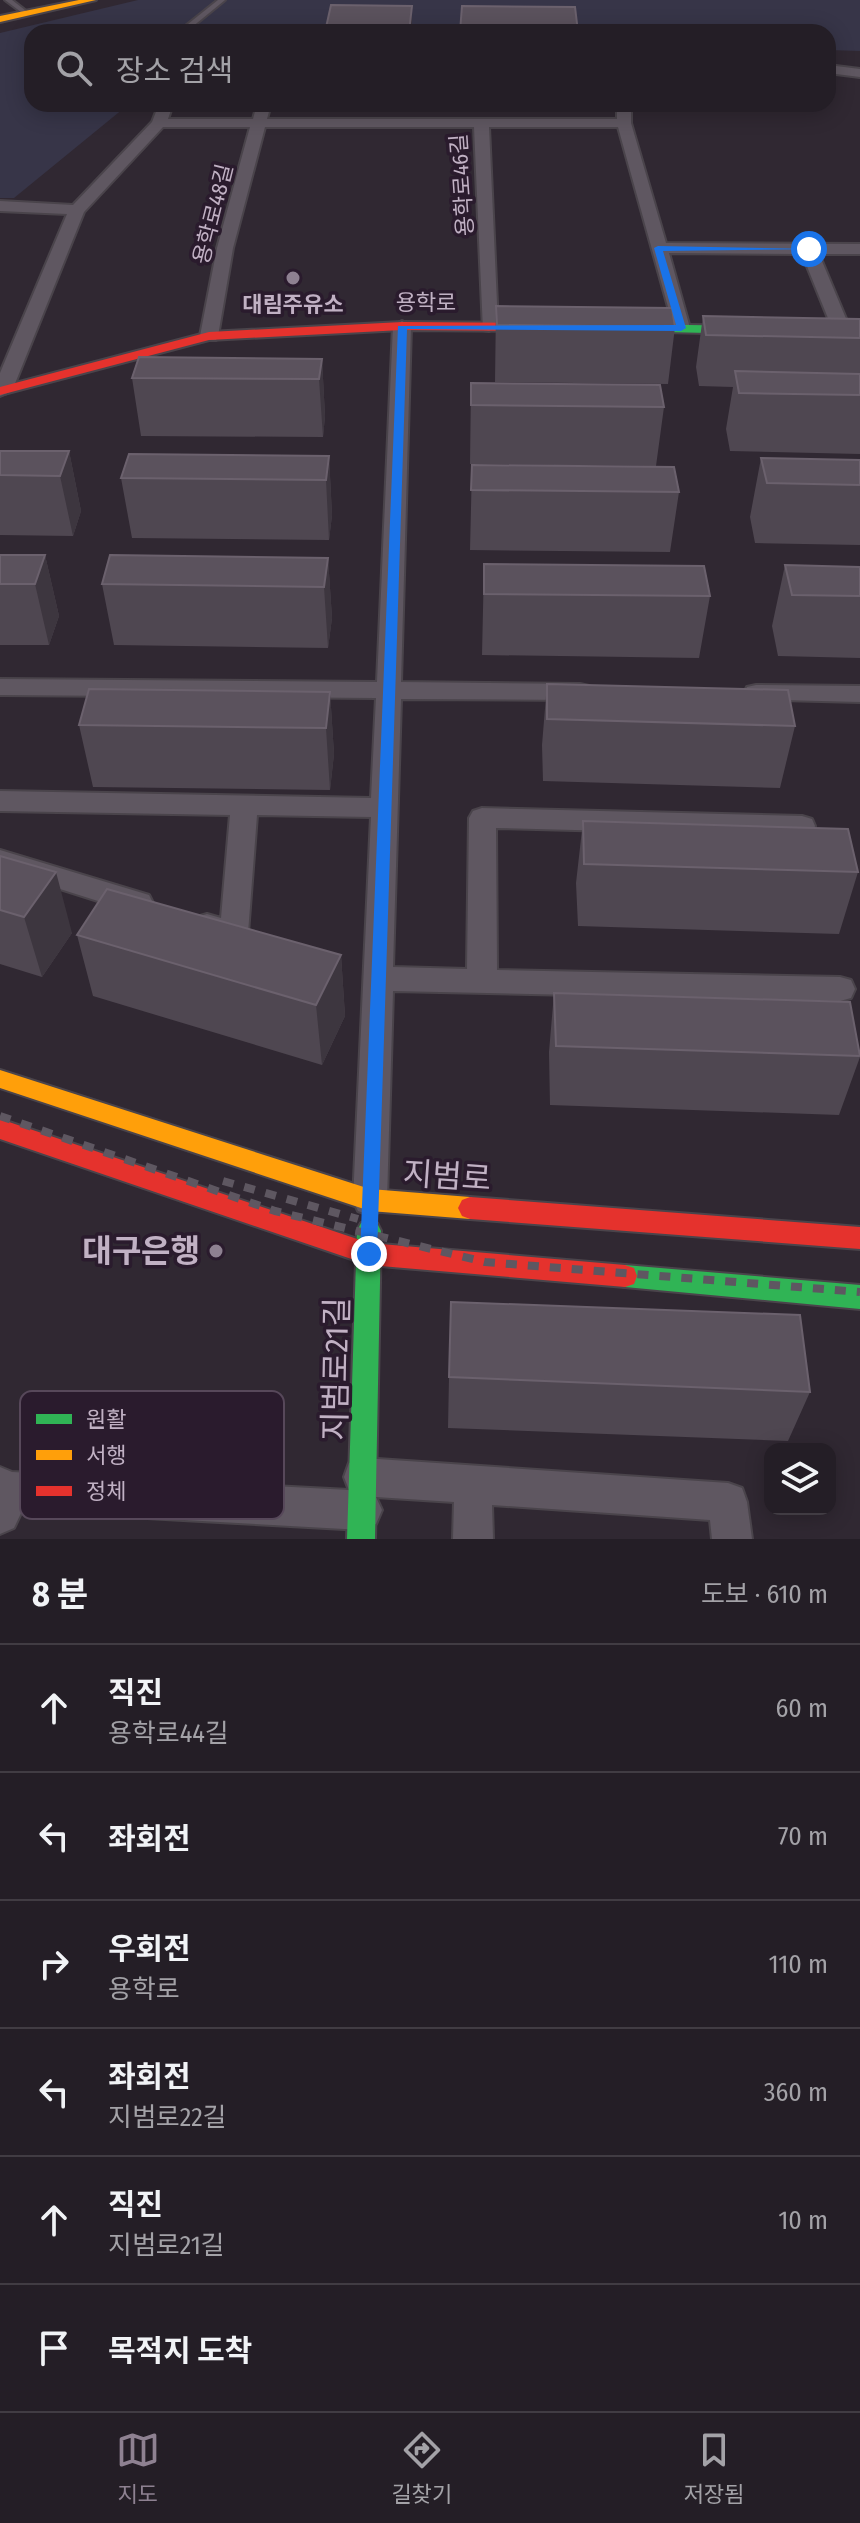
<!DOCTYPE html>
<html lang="ko">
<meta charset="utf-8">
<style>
body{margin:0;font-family:"Fira Sans Condensed","Noto Sans KR",sans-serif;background:#2c272e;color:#f1f3f6}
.controls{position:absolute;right:24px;bottom:24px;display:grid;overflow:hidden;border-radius:16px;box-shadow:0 4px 20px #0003}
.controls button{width:72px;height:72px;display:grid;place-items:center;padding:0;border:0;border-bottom:2px solid #413c43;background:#241e26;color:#f1f3f6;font:40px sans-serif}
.stop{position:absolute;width:24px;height:24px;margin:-18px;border:6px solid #1a73e8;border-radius:50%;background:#fff}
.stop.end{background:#1a73e8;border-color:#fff;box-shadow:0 2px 8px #0008}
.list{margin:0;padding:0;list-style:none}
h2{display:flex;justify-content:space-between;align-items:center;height:104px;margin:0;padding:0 32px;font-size:34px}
h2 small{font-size:26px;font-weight:400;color:#a3a2a7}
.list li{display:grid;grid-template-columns:52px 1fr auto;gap:24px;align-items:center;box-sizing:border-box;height:128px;padding:0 32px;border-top:2px solid #413c43}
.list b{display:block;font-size:30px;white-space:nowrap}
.list p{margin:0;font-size:26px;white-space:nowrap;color:#a3a2a7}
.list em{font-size:26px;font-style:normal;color:#a3a2a7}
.icon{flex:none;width:44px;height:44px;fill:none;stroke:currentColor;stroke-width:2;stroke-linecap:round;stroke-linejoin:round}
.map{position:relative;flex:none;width:860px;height:1539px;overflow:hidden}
.search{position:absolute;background:#241e26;box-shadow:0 4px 20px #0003;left:24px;right:24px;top:24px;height:88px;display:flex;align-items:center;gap:20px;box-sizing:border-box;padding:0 28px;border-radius:24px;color:#a3a2a7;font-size:30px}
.sheet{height:872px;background:#241e26}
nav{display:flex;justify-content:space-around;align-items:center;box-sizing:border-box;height:112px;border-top:2px solid #413c43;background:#241e26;font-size:22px;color:#a3a2a7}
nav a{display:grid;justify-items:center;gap:4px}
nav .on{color:#8e8191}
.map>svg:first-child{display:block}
.green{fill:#373548}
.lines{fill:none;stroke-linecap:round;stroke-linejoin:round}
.lane-casing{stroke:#4a444b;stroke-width:4}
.street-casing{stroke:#4a444b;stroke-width:4}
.fast-casing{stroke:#4a444b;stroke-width:4}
.slow-casing{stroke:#4a444b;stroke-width:4}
.jam-casing{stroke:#4a444b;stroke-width:4}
.lane{fill:#5f5761;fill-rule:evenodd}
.street{fill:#5f5761;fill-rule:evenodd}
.fast{fill:#30b455;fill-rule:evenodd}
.slow{fill:#ff9f0a;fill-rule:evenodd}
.jam{fill:#e5322d;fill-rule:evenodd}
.rail{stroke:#5e5761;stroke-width:8;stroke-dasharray:11 11;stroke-linecap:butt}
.wall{fill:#4f4751}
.shaded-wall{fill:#3d363f}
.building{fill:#5b525d;stroke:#6b616d;stroke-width:2}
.route{fill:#1a73e8}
.poi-dot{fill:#8e8191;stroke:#2a1b2d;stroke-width:3}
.labels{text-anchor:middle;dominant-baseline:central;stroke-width:7;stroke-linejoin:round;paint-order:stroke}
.far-street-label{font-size:22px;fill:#c1b1c4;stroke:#2a1b2d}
.far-poi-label{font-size:22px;font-weight:bold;fill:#c1b1c4;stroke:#2a1b2d}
.near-street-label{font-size:32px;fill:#c1b1c4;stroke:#2a1b2d}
.near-poi-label{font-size:32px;font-weight:bold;fill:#c1b1c4;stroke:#2a1b2d;text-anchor:end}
.key{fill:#2a1b2d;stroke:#57485a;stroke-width:2}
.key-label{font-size:22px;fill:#c1b1c4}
</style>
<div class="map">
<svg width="860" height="1539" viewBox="0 0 860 1539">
<rect width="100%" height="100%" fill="#302832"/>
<path class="green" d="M 138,0 L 860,0 L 860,51 L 828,50 L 828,32 L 463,32 L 384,26 L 320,31 L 238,27 L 196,32 L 32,32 L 32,104 L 129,104 L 14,198 L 0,198 L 0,33 Z"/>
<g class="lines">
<defs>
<path id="lane" d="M 5,0 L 12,0 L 30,14 L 25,15 Z
M 218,0 L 225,0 L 186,32 L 178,32 Z"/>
<path id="street" d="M 828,65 L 860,69 L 860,77 L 828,73 Z
M 159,104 L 173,104 L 168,119 L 253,119 L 257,104 L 271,104 L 267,119 L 617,119 L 617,104 L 631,104 L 631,123 L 666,243 L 860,244 L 860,254 L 819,254 L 852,333 L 843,339 L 834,333 L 802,254 L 669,253 L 690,328 L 687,332 L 675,332 L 618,127 L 489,127 L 498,326 L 489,331 L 483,330 L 474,127 L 265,127 L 233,248 L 218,336 L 216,340 L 202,340 L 200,336 L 217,248 L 250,127 L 163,127 L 84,212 L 12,391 L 0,396 L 0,373 L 67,214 L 0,211 L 0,201 L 73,205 L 152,122 Z
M 402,321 L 411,326 L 401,682 L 580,684 L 589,686 L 592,692 L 589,698 L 580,700 L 401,699 L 393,967 L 467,969 L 469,818 L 473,811 L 482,808 L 802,816 L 812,819 L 815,826 L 812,833 L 802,836 L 496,828 L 497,970 L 840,977 L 851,980 L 855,989 L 851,998 L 840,1001 L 393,991 L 387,1200 L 382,1211 L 370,1215 L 358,1211 L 353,1200 L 371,817 L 257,815 L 248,933 L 244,941 L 234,944 L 197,933 L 193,925 L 197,917 L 207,914 L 221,918 L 230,815 L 0,811 L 0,791 L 371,798 L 376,698 L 0,695 L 0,679 L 377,682 L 393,326 Z
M 756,685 L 860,686 L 860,702 L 747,699 L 744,693 L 747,687 Z
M 0,850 L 149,895 L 153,903 L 149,911 L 139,914 L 0,870 Z
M 363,1458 L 728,1483 L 742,1488 L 747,1502 L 752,1539 L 712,1539 L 710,1520 L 492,1505 L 493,1539 L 453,1539 L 454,1502 L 376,1497 L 382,1510 L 376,1524 L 362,1530 L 22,1511 L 14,1528 L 0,1534 L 0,1467 L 12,1472 L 349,1490 L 344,1477 L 349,1463 Z"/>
<path id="fast" d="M 623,324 L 754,326 L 760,330 L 754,334 L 619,331 L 619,325 Z
M 369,1220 L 377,1223 L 381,1231 L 375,1539 L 347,1539 L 357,1231 L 361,1223 Z
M 625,1265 L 860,1285 L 860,1309 L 625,1287 L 616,1284 L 613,1276 L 616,1268 Z"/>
<path id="slow" d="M 79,0 L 96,0 L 0,22 L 0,16 Z
M 0,1070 L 370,1189 L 470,1197 L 478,1200 L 482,1208 L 478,1216 L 470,1219 L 370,1211 L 0,1088 Z"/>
<path id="jam" d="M 402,322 L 546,323 L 552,327 L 546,331 L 402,330 L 209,340 L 0,395 L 0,387 L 209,332 Z
M 0,1119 L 369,1243 L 625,1265 L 634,1268 L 637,1276 L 634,1284 L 625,1287 L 369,1265 L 0,1139 Z
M 470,1197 L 860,1227 L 860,1249 L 470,1219 L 462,1216 L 458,1208 L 462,1200 Z"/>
</defs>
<use href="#lane" class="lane-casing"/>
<use href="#street" class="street-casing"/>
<use href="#fast" class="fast-casing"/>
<use href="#slow" class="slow-casing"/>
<use href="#jam" class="jam-casing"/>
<use href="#lane" class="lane"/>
<use href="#street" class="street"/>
<use href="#fast" class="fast"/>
<use href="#slow" class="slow"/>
<use href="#jam" class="jam"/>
<path class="rail" d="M 0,1116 L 275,1211 L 485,1262 L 860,1292
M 223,1181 L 358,1219"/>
</g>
<path class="wall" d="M 462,104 L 577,104 L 577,105 Z
M 496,306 L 675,327 L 668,384 L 495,382 Z
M 703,316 L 860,319 L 860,454 L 730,451 L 726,429 L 733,387 L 699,386 L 696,367 Z
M 322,359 L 325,416 L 323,437 L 141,436 L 132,378 Z
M 471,383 L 664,407 L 656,466 L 470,464 Z
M 0,451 L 69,451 L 81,511 L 73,536 L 0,535 Z
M 329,456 L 332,515 L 329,540 L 132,538 L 121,478 Z
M 761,458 L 860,460 L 860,545 L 755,543 L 750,517 Z
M 472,465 L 679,492 L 670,552 L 470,550 Z
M 0,555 L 45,555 L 59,616 L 49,645 L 0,645 Z
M 328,558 L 332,618 L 328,648 L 114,645 L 102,584 Z
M 484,564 L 710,596 L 699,658 L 482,655 Z
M 785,565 L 860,567 L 860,658 L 778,656 L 772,626 Z
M 547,684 L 795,726 L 780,788 L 543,781 L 542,745 Z
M 330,692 L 334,754 L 330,790 L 93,787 L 79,725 Z
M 583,821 L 858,872 L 839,934 L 578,926 L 576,883 Z
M 0,856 L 72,933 L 42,977 L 0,964 Z
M 77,935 L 341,955 L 345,1016 L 322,1065 L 93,996 Z
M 554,993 L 850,1002 L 860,1057 L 839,1115 L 550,1105 L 549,1052 Z
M 449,1377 L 810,1392 L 788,1441 L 448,1428 Z"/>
<path class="shaded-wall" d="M 412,6 L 412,32 L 409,32 Z
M 322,359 L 325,416 L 323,437 L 319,379 Z
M 69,451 L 81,511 L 73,536 L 60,476 Z
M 329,456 L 332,515 L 329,540 L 326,480 Z
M 45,555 L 59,616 L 49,645 L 35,584 Z
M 328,558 L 332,618 L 328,648 L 324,587 Z
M 330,692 L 334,754 L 330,790 L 326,728 Z
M 56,872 L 72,933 L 42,977 L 24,917 Z
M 341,955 L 345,1016 L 322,1065 L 316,1005 Z"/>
<path class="building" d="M 331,5 L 412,6 L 409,32 L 325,32 Z
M 462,6 L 575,7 L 578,32 L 460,32 Z
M 496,306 L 672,308 L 675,327 L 497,325 Z
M 703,316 L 860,319 L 860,338 L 706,335 Z
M 139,357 L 322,359 L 319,379 L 132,378 Z
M 735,371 L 860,374 L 860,395 L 739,393 Z
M 471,383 L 660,385 L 664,407 L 471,405 Z
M 0,451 L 69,451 L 60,476 L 0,475 Z
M 129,454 L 329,456 L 326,480 L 121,478 Z
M 761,458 L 860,460 L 860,485 L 767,483 Z
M 472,465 L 674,467 L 679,492 L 471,490 Z
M 0,555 L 45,555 L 35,584 L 0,584 Z
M 110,555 L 328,558 L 324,587 L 102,584 Z
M 484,564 L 704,566 L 710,596 L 484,594 Z
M 785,565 L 860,567 L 860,596 L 792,595 Z
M 547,684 L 788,690 L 795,726 L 547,719 Z
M 89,689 L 330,692 L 326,728 L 79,725 Z
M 583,821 L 848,829 L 858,872 L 584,864 Z
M 0,856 L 56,872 L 24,917 L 0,910 Z
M 107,889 L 341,955 L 316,1005 L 77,935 Z
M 554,993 L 850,1002 L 860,1056 L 556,1046 Z
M 451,1302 L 800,1315 L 810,1392 L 449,1377 Z"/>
<path class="route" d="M 658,246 L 814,249 L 663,251 L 686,328 L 681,331 L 407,329 L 377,1254 L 369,1262 L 360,1254 L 398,326 L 676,325 L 654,248 Z"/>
<g class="poi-dot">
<circle cx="293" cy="278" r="8"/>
<circle cx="216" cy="1251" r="8"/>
</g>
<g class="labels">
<g class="far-street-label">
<text transform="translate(462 185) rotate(-94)">용학로46길</text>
<text transform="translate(213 214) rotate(-76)">용학로48길</text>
<text x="426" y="302">용학로</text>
</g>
<g class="far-poi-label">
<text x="293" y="304">대림주유소</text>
</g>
<g class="near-street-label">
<text transform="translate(447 1176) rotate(4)">지범로</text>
<text transform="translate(336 1369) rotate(-89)">지범로21길</text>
</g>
<g class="near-poi-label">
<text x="200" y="1251">대구은행</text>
</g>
</g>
<rect x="20" y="1391" width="264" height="128" rx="12" class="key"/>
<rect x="36" y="1414" width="36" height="10" fill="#30b455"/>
<rect x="36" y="1450" width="36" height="10" fill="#ff9f0a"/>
<rect x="36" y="1486" width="36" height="10" fill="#e5322d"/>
<g class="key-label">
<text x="86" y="1427">원활</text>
<text x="86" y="1463">서행</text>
<text x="86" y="1499">정체</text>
</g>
</svg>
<div class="controls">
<button><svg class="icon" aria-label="layers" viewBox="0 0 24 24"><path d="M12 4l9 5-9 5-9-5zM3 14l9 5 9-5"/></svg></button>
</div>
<div class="stop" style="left:809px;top:249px"></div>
<div class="stop end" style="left:369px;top:1254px"></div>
<div class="search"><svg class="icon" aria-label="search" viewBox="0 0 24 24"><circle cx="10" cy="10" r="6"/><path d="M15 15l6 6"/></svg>장소 검색</div>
</div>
<section class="sheet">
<h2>8 분<small>도보 · 610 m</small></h2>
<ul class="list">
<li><svg class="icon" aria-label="ahead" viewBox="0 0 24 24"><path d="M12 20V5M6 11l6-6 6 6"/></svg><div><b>직진</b><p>용학로44길</p></div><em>60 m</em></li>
<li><svg class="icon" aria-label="left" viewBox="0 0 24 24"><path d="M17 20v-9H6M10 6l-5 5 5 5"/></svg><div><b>좌회전</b></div><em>70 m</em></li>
<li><svg class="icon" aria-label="right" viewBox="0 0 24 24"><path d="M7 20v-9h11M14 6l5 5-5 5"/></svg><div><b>우회전</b><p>용학로</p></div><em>110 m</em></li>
<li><svg class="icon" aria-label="left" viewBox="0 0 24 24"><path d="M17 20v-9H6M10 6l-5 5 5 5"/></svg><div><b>좌회전</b><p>지범로22길</p></div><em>360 m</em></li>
<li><svg class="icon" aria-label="ahead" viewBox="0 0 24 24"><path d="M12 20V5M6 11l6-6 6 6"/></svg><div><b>직진</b><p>지범로21길</p></div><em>10 m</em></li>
<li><svg class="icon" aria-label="arrive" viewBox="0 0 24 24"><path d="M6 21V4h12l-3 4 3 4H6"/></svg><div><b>목적지 도착</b></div></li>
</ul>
</section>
<nav>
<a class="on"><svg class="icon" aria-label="map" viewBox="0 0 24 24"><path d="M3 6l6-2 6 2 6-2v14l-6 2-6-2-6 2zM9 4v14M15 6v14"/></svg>지도</a>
<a><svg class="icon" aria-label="directions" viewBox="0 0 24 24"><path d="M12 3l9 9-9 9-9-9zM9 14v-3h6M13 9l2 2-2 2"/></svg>길찾기</a>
<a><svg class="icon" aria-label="saved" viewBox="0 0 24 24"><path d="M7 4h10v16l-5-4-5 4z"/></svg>저장됨</a>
</nav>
